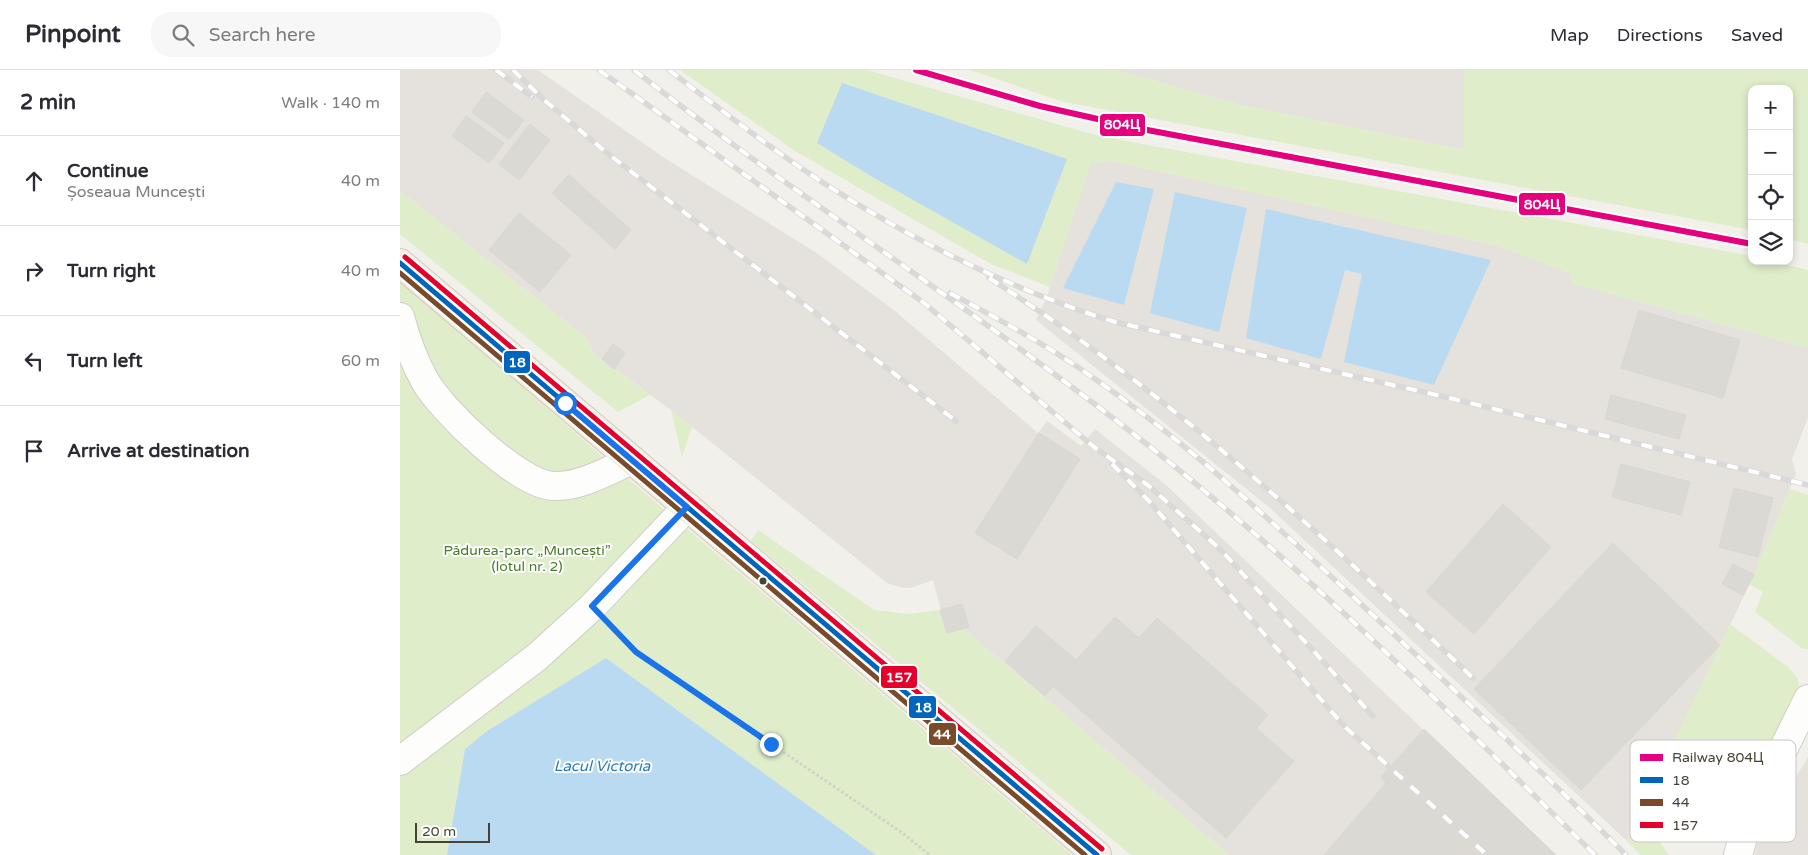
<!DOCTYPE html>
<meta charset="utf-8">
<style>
body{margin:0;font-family:"Varela Round",sans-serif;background:#f7f7f7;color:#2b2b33}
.controls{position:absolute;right:15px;top:15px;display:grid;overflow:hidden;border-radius:10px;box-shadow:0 2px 8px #0003}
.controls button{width:45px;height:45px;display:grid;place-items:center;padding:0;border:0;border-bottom:1px solid #e1e1e2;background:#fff;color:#2b2b33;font:25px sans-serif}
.scale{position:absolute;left:15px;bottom:12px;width:75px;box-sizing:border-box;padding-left:5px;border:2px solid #484136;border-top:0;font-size:14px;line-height:18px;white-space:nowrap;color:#484136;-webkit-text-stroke:4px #fff;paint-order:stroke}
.stop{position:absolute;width:15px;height:15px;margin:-11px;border:4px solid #1a73e8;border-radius:50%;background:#fff}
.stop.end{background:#1a73e8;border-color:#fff;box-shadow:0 1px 5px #0008}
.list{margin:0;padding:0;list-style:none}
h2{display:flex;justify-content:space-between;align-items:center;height:65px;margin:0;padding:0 20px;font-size:21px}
h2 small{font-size:16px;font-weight:400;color:#7c7c81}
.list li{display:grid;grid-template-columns:32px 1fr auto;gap:15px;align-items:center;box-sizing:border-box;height:90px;padding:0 20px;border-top:1px solid #e1e1e2}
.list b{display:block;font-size:19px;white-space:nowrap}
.list p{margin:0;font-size:16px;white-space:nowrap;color:#7c7c81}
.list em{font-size:16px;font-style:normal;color:#7c7c81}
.icon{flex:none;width:28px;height:28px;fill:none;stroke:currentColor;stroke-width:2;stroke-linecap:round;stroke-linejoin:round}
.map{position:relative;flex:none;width:1408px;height:785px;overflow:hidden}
header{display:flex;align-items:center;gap:30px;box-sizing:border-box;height:70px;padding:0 25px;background:#fff;border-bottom:1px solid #e1e1e2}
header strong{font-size:24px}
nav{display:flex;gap:28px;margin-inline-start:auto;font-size:18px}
.search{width:350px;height:45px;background:#f7f7f7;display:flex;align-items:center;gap:12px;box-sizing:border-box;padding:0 18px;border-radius:20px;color:#7c7c81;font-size:19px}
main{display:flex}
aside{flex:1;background:#fff}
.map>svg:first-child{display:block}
.industrial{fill:#e5e1dc}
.green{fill:#dfedca}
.water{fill:#b9daf1}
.building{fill:#dbd9d3;stroke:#dad7d0}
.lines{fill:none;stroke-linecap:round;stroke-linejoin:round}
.minor-casing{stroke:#d0cec8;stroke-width:30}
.major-casing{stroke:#d5ccb7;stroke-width:30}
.path{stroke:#d2d0ca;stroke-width:3;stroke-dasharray:2.5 2.5;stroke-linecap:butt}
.minor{stroke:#fdfdfc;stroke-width:28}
.major{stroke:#f1ede4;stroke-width:28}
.rail-casing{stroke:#d9d9d8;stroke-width:5.5}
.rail{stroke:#fff;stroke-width:4;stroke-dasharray:11;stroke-linecap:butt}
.bus-1-casing{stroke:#fff;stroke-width:9}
.bus-2-casing{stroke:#fff;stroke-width:9}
.bus-3-casing{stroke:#fff;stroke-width:9}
.bus-1{stroke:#0065bd;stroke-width:5}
.bus-2{stroke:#7a4b2a;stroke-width:5}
.bus-3{stroke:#e4002b;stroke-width:5}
.rail-1-casing{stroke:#fff;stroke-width:10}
.rail-1{stroke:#e5007d;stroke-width:6}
.route{stroke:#1a73e8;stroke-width:6}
.bus-dot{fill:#484136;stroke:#fff;stroke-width:2}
.labels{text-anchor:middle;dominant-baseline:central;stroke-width:4;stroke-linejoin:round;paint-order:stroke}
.park-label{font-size:14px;fill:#467d26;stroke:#fff}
.water-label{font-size:15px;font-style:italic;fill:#297bba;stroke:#fff}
.key{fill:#fff;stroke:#c8c6c3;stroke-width:1}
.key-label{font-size:14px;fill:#484136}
.line-badge{stroke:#fff;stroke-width:2}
.badge-label{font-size:14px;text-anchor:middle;font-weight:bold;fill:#fff}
</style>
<header>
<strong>Pinpoint</strong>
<div class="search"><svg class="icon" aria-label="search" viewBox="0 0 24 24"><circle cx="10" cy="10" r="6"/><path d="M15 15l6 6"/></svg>Search here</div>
<nav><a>Map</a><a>Directions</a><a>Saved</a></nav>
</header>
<main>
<aside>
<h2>2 min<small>Walk · 140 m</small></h2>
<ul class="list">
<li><svg class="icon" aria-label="ahead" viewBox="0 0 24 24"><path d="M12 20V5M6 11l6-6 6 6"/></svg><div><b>Continue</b><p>Șoseaua Muncești</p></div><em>40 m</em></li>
<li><svg class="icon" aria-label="right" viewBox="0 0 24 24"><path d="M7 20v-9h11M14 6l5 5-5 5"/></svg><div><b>Turn right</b></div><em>40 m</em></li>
<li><svg class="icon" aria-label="left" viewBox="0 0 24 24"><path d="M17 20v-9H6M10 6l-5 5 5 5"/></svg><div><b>Turn left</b></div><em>60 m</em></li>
<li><svg class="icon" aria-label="arrive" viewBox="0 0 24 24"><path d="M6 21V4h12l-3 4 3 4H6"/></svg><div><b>Arrive at destination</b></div></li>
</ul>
</aside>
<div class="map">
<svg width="1408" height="785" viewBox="0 0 1408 785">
<rect width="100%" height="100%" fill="#f2f0eb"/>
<path class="industrial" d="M 0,0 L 138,0 L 266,89 L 418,184 L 495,241 L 638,363 L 647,351 L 681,376 L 695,359 L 766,415 L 1155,785 L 829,785 L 563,558 L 547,563 L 533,510 L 510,518 L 499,517 L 487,513 L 271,340 L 192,282 L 188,269 L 0,121 Z
M 716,0 L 1064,0 L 1065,80 L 841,35 Z
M 691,92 L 715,92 L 1099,176 L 1172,204 L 1171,213 L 1408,278 L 1408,348 L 1392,389 L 1396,404 L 1354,505 L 1227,771 L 869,437 L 636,250 L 646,229 Z
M 1408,687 L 1408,785 L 1355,785 L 1357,772 Z"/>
<path class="green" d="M 280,0 L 467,0 L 699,66 L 1352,186 L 1352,191 L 1372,191 L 1408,200 L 1408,278 L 1171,213 L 1172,204 L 1099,176 L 715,92 L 691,93 L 650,217 L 591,194 L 395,81 Z
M 570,0 L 716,0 L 841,35 L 1064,80 L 1064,0 L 1408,0 L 1408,174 L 1389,169 L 1389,19 L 1352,19 L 1352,160 L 664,32 Z
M 0,121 L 188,269 L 192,282 L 250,325 L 218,342 L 0,164 Z
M 0,213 L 9,218 L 227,408 L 672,785 L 476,785 L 206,588 L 87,661 L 65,679 L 47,785 L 0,785 Z
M 271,340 L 292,357 L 282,387 Z
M 1390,419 L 1408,425 L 1408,579 L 1403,579 L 1355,542 L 1363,522 L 1349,514 Z
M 358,460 L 474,540 L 509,544 L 540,540 L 547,563 L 563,558 L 829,785 L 731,785 L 351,471 Z
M 1330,554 L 1388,597 L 1398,609 L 1400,622 L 1327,764 L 1311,772 L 1295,769 L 1248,725 Z
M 1240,743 L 1269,785 L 1241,785 L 1227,771 Z"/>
<path class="water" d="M 442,13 L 667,89 L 627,194 L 476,109 L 417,73 Z
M 716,112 L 754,119 L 724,235 L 663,218 Z
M 775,122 L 847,138 L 819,262 L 750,243 Z
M 866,139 L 1091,190 L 1034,315 L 944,292 L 962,204 L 945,200 L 921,289 L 846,268 Z
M 206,588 L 476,785 L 47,785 L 65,679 L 87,661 Z"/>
<path class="building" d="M 86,22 L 124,50 L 109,69 L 72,42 Z
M 66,46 L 104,73 L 89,93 L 52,66 Z
M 130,54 L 150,70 L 119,110 L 99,94 Z
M 169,105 L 231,160 L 215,179 L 152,123 Z
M 119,143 L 171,185 L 140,222 L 89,180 Z
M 1239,240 L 1340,270 L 1323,328 L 1221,298 Z
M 213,274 L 225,283 L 214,299 L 202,289 Z
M 1211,325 L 1286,345 L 1279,369 L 1205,349 Z
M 639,363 L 680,389 L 617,489 L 575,463 Z
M 1221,394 L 1290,412 L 1281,445 L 1212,427 Z
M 1334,418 L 1373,428 L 1358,487 L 1319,477 Z
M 1103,434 L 1151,477 L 1074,564 L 1026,522 Z
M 1213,473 L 1320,575 L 1181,720 L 1074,619 Z
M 1333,494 L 1354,505 L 1343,525 L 1322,514 Z
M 562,534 L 569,557 L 547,563 L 540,540 Z
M 715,547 L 739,568 L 757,548 L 868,645 L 856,658 L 894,691 L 826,768 L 653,616 Z
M 636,556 L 676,590 L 645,626 L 605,591 Z
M 1024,659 L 1156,785 L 1070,785 L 986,713 L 981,707 Z
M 986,713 L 1070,785 L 924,785 Z"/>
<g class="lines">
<defs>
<path id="minor" d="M 0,247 C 6,269 13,290 25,311 C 42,341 118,414 153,416 C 181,417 207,401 232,390
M 0,691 L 137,587 L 193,536 L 287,437
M 1338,785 L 1347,753 L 1408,629"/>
<path id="major" d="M 0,193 L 697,785"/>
</defs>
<use href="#minor" class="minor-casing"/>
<use href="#major" class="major-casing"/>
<path class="path" d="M 211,555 L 236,582 L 501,762 L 530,785"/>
<use href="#minor" class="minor"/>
<use href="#major" class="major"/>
<defs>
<path id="rail" d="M 96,0 L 132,27
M 113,0 L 143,29 L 207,83 L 556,351
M 199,0 L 524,233 L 694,377 L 749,416 L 820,479 L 973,646
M 234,0 C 400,129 578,242 744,372 C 904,498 1050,642 1195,785
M 269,0 C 320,39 371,79 425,114 C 514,171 615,221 715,252 L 1041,326 L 1408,415
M 589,208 C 766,321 921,463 1073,608
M 550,223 C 600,250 649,276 695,309 C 796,379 885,464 975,547 C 1060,625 1145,704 1226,785
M 712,394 L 748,430 L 944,656 L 1087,785"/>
</defs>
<use href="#rail" class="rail-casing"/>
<use href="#rail" class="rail"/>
<defs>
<path id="bus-1" d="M 0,193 L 697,785"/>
<path id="bus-2" d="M 0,203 L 685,785"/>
<path id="bus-3" d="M 5,187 L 702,779"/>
</defs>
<use href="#bus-1" class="bus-1-casing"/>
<use href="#bus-2" class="bus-2-casing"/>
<use href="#bus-3" class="bus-3-casing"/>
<use href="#bus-1" class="bus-1"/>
<use href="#bus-2" class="bus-2"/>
<use href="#bus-3" class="bus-3"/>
<defs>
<path id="rail-1" d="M 516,0 L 640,36 L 742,59 L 1352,174"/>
</defs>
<use href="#rail-1" class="rail-1-casing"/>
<use href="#rail-1" class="rail-1"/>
</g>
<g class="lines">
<path class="route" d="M 165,333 L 287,437 L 192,536 L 236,582 L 371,674"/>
</g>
<circle class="bus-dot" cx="363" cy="511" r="4.5"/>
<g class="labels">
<g class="park-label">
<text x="127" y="480">Pădurea-parc „Muncești”<tspan x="127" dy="16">(lotul nr. 2)</tspan></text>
</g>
<g class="water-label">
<text x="202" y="696">Lacul Victoria</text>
</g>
</g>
<rect x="1230" y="670" width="166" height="102" rx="8" class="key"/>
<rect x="1240" y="684" width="23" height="7" fill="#e5007d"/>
<rect x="1240" y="707" width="23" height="6" fill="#0065bd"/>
<rect x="1240" y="729" width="23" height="7" fill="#7a4b2a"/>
<rect x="1240" y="752" width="23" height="6" fill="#e4002b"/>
<g class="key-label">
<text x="1272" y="692">Railway 804Ц</text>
<text x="1272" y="715">18</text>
<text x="1272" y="737">44</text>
<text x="1272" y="760">157</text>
</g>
<g class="line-badge">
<rect x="699" y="43" width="47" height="24" rx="5" fill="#e5007d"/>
<rect x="1118" y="122" width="48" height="24" rx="5" fill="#e5007d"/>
<rect x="103" y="280" width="28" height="24" rx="5" fill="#0065bd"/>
<rect x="480" y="595" width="38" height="24" rx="5" fill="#e4002b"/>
<rect x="508" y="625" width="29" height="24" rx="5" fill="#0065bd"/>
<rect x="528" y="652" width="29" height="24" rx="5" fill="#7a4b2a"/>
</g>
<g class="badge-label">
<text x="722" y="59">804Ц</text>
<text x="1142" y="139">804Ц</text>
<text x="117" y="297">18</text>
<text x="499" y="612">157</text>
<text x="523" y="642">18</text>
<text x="542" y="669">44</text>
</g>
</svg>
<div class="controls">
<button>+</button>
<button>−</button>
<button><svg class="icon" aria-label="locate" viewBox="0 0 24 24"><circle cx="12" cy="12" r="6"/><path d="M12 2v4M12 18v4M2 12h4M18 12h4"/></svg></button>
<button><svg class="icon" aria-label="layers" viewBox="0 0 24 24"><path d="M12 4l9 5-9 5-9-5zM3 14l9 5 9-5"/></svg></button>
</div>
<div class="scale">20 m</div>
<div class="stop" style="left:165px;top:333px"></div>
<div class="stop end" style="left:371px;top:674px"></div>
</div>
</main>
